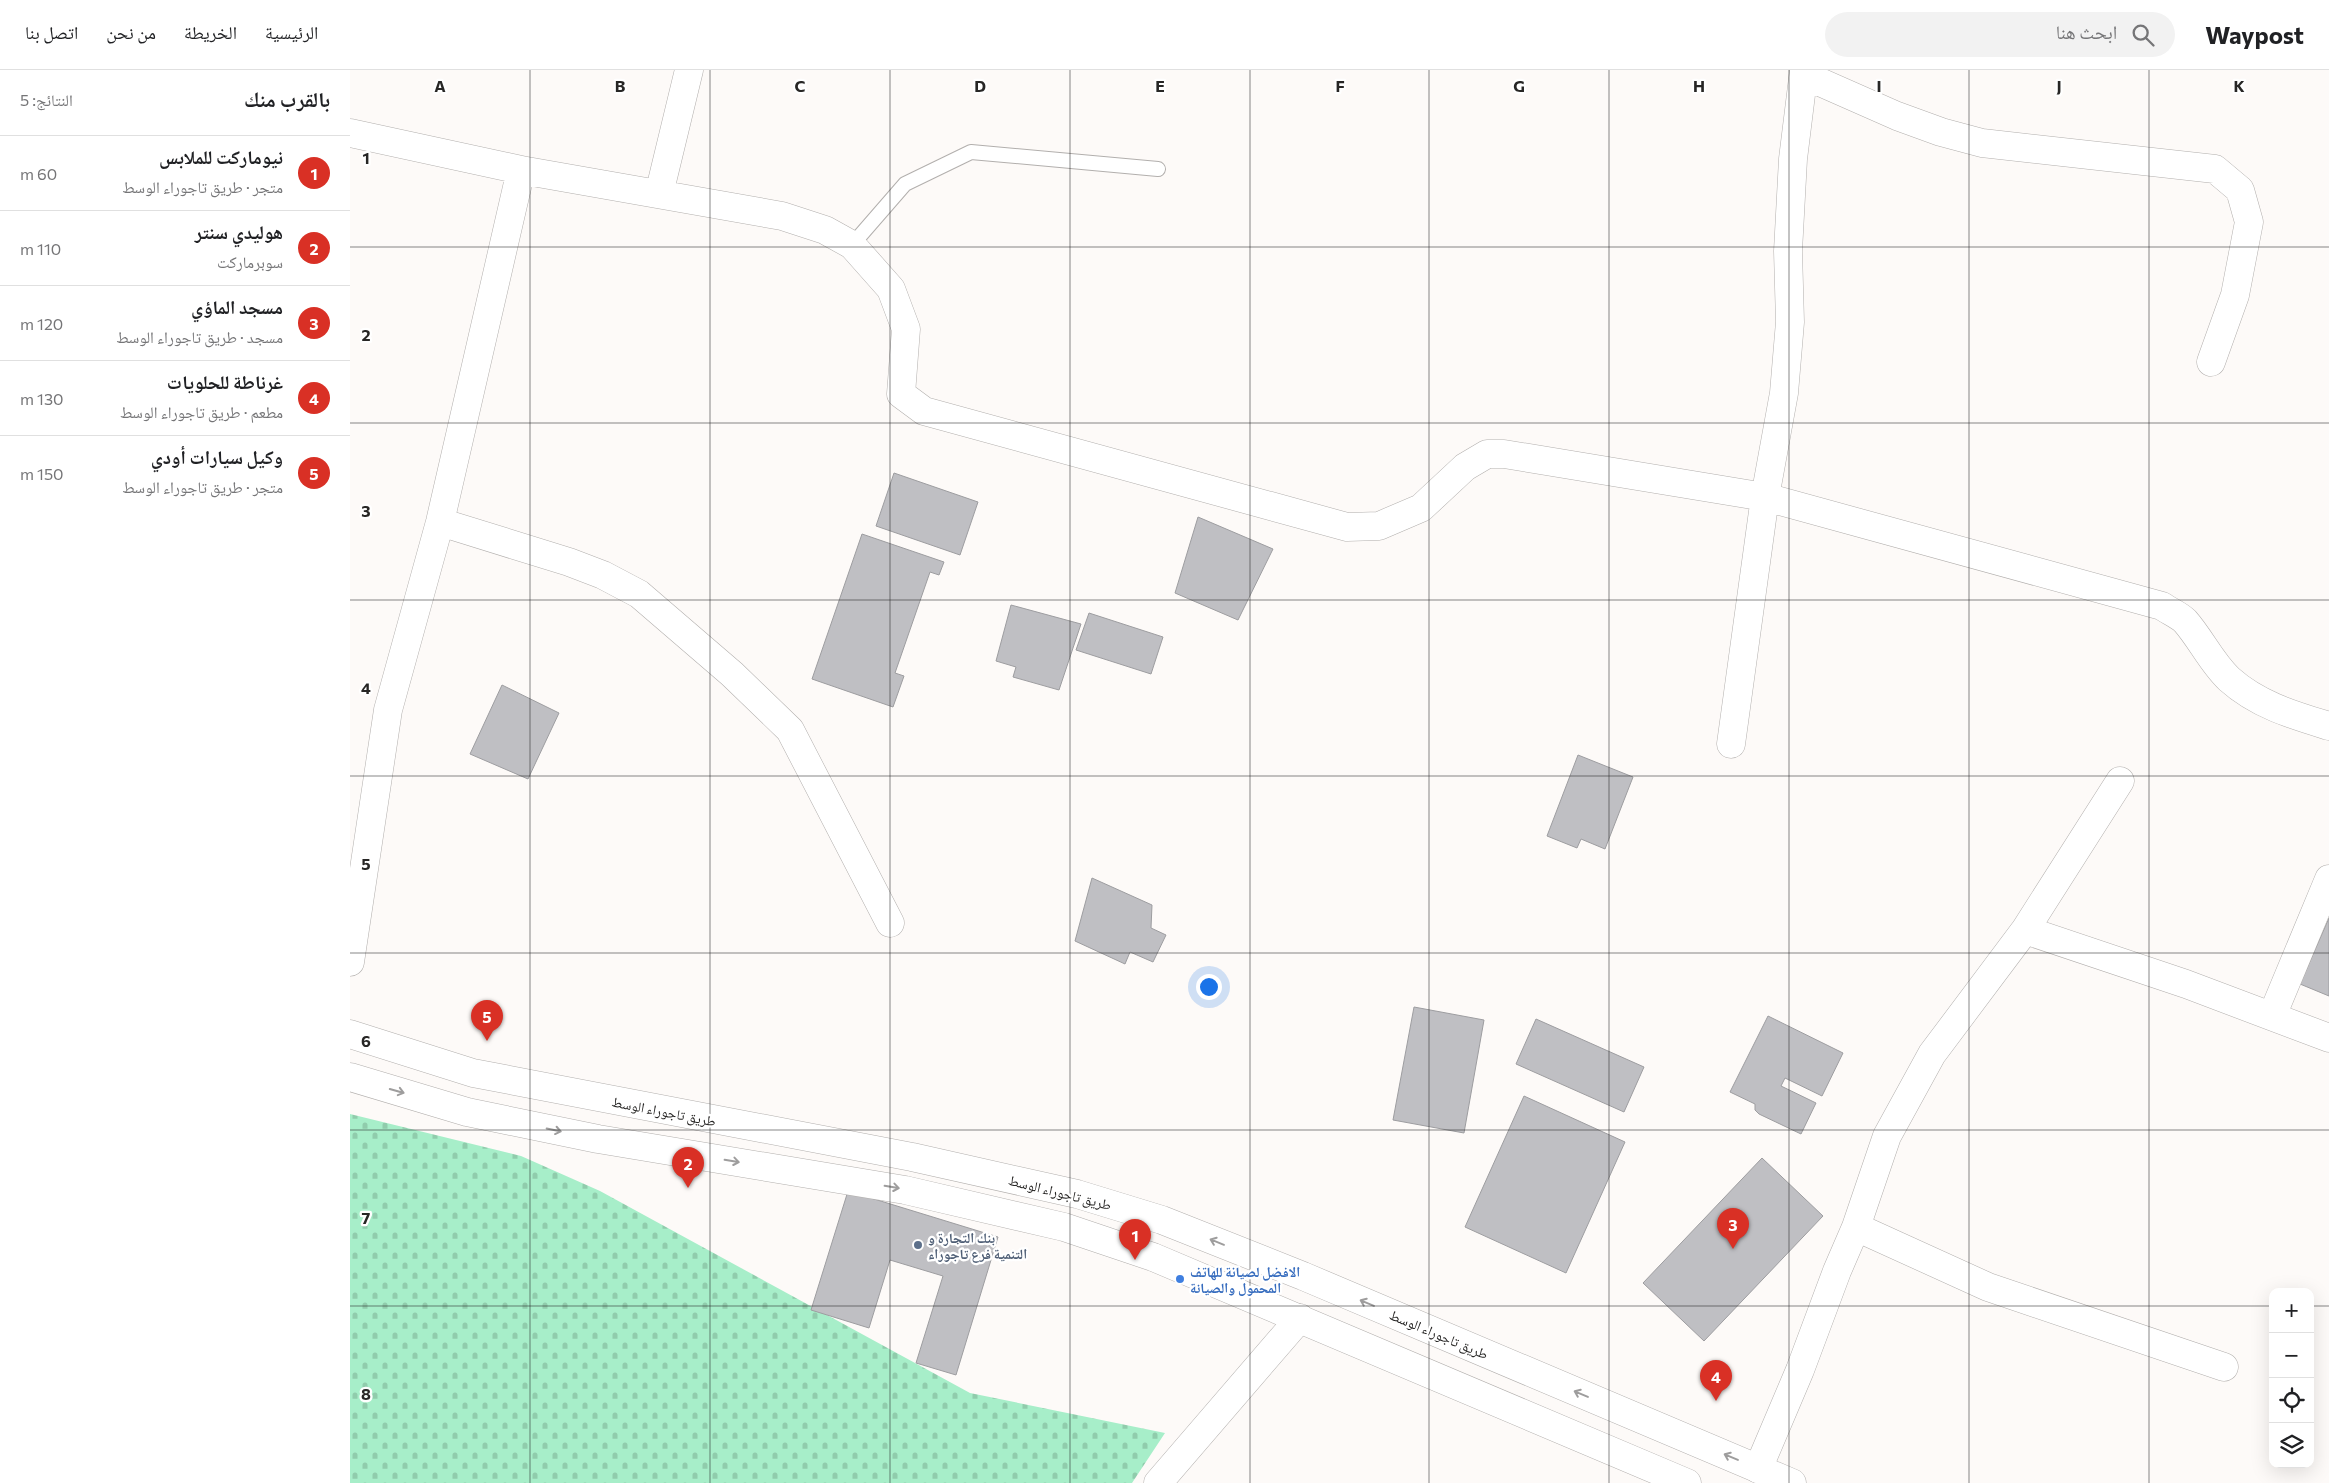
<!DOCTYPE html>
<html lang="ar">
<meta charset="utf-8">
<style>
body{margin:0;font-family:Commissioner,"Noto Naskh Arabic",sans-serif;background:#f2f2f2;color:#202124;direction:rtl}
.controls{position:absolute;right:15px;bottom:15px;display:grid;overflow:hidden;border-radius:10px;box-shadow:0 5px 20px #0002}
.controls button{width:45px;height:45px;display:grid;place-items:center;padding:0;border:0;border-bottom:1px solid #e0e0e0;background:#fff;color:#202124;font:25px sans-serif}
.you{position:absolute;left:858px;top:916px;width:18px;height:18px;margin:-12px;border:4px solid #fff;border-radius:50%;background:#1a73e8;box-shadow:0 0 0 8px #1a73e833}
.badge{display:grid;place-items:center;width:32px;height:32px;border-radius:50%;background:#d93025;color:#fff;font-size:16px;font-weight:700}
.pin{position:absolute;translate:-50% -41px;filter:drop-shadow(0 1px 2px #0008)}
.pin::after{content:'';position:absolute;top:26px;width:18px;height:15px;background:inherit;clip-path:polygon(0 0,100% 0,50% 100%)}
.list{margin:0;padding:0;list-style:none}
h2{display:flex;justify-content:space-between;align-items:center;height:65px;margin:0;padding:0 20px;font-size:21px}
h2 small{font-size:16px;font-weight:400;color:#757577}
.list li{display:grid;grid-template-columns:32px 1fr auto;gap:15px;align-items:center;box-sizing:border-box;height:75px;padding:0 20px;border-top:1px solid #e0e0e0}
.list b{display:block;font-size:19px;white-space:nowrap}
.list p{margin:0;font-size:16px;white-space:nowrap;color:#757577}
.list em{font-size:16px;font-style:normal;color:#757577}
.icon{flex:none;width:28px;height:28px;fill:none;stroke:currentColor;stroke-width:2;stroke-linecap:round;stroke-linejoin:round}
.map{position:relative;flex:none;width:1979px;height:1413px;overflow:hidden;direction:ltr}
header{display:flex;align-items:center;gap:30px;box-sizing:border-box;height:70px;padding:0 25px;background:#fff;border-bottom:1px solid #e0e0e0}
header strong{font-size:24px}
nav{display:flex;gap:28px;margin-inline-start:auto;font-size:18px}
.search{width:350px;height:45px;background:#f2f2f2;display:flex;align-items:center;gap:12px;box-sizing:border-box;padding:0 18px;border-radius:28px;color:#757577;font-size:19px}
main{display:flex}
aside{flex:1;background:#fff}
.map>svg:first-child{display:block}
.cemetery{fill:url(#cemetery-stones)}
.building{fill:#bfbfc3;stroke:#9d9da0}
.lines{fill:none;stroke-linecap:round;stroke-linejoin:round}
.service-casing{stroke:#b2afad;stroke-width:16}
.minor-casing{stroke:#b2afad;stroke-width:29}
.primary-casing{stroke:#b2afad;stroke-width:29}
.service{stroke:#fff;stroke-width:14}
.minor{stroke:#fff;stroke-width:28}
.primary{stroke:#fff;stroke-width:28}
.oneway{stroke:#9e9d9d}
.grid{fill:none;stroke:#272625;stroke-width:1;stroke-opacity:0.55}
.service-dot{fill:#5c6f8a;stroke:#fff;stroke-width:2}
.shop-dot{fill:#3f7fe0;stroke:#fff;stroke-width:2}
.labels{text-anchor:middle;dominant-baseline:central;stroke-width:4.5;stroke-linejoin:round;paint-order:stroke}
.street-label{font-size:14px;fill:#272625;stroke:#fff}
.service-label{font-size:14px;font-weight:bold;fill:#4e5e75;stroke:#fff;text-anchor:start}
.shop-label{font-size:14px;font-weight:bold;fill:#366cbe;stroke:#fff;text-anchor:start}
.grid-label{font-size:16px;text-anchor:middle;font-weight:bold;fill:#272625;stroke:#fff;stroke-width:4.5;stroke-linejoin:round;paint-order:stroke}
</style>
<header>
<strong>Waypost</strong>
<div class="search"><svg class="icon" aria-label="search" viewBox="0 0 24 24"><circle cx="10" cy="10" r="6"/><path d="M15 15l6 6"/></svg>ابحث هنا</div>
<nav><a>الرئيسية</a><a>الخريطة</a><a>من نحن</a><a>اتصل بنا</a></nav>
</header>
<main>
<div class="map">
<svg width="1979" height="1413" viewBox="0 0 1979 1413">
<defs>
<pattern id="cemetery-stones" width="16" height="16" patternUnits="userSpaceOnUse" patternTransform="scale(1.25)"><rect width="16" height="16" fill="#a7eec9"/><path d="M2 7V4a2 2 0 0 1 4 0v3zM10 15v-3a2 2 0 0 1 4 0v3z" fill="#90ccac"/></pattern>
</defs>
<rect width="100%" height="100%" fill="#fdfaf8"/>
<path class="cemetery" d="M 0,1044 L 171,1086 L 250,1121 L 620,1323 L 815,1363 L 782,1413 L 0,1413 Z"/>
<path class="building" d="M 544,403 L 628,432 L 610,485 L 526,456 Z
M 848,447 L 923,479 L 888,550 L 825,523 Z
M 512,464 L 594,492 L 589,505 L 580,502 L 545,603 L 554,606 L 543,637 L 462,609 Z
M 661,535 L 731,554 L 709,620 L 663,607 L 666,597 L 646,591 Z
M 739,543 L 813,567 L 801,604 L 726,580 Z
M 152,615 L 209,643 L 178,709 L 120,684 Z
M 1228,685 L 1283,707 L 1255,779 L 1231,769 L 1227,778 L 1197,766 Z
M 742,808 L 802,835 L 801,858 L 816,865 L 803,892 L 780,882 L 775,894 L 725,871 Z
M 1979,848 L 1979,926 L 1950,914 Z
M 1064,937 L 1134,950 L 1114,1063 L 1043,1050 Z
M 1418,946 L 1493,983 L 1472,1026 L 1435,1008 L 1431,1016 L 1466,1033 L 1451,1064 L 1409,1044 L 1405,1040 L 1405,1034 L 1380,1022 Z
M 1186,949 L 1294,997 L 1274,1042 L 1166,994 Z
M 1174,1026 L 1275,1072 L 1216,1203 L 1115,1157 Z
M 1412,1088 L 1473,1146 L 1354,1271 L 1293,1213 Z
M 498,1121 L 648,1167 L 606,1305 L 566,1293 L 593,1206 L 540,1190 L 519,1258 L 461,1240 Z"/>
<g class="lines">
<defs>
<path id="service" d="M 502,175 L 555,114 L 621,82 L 808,99"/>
<path id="minor" d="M 1454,5 L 1547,46 L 1591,62 L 1632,73 L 1865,99 L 1890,120 L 1899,152 L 1885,225 L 1861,292
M 0,63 L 171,100 L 432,146 L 475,160 L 502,175 L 541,219 L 556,259 L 551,324 L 574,341 L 997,457 L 1029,456 L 1071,438 L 1115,397 L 1137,384 L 1154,384 L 1415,427 L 1812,536 C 1819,541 1829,545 1835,551 C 1851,569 1861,592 1879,609 C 1908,635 1943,645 1979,656
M 309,124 L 339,0
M 90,452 L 219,492 L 253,505 L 289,524 L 382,604 L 440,660 L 540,853
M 1381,674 L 1415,427 L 1434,323 L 1440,252 L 1438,181 L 1443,89 L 1454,0
M 1675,860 L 1836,914 L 1979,968
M 0,892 L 38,640 L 90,452 L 171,100
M 1922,946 L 1979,809
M 1506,1157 L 1638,1217 L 1874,1297
M 1408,1399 L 1450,1300 L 1487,1201 L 1506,1157 L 1537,1066 L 1582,984 L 1675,860 L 1770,711
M 808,1413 L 950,1248"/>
<path id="primary" d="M 0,964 L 123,1003 L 562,1087 L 727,1124 L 812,1150 L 953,1206 L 1442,1413
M 0,1007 L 117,1042 L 248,1069 L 555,1120 L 714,1157 L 803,1187 L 1337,1413"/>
</defs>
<use href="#service" class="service-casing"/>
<use href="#minor" class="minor-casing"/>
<use href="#primary" class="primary-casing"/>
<use href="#service" class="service"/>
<use href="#minor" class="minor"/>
<use href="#primary" class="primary"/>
</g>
<defs><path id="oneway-shaft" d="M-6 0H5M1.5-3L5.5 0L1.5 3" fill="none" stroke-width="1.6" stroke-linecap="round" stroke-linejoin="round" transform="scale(1.25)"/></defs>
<g class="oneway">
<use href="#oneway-shaft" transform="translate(47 1021) rotate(16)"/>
<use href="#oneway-shaft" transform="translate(204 1060) rotate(12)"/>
<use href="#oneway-shaft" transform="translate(382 1091) rotate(9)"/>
<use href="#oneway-shaft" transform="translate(542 1117) rotate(9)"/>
<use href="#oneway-shaft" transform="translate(867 1172) rotate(-158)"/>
<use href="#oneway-shaft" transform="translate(1017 1233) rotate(-157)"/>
<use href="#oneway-shaft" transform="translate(1231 1324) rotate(-157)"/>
<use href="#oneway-shaft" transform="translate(1381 1387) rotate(-157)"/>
</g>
<path class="grid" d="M 180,0 L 180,1413M 360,0 L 360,1413M 540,0 L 540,1413M 720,0 L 720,1413M 900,0 L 900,1413M 1079,0 L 1079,1413M 1259,0 L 1259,1413M 1439,0 L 1439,1413M 1619,0 L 1619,1413M 1799,0 L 1799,1413M 0,177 L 1979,177M 0,353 L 1979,353M 0,530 L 1979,530M 0,706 L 1979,706M 0,883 L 1979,883M 0,1060 L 1979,1060M 0,1236 L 1923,1236M 1960,1236 L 1979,1236"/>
<circle class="service-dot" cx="568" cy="1175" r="5"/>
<circle class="shop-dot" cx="830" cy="1209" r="5"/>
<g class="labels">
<g class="street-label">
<text transform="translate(314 1041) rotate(11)">طريق تاجوراء الوسط</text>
<text transform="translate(710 1122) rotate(14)">طريق تاجوراء الوسط</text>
<text transform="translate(1089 1264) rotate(23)">طريق تاجوراء الوسط</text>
</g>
<g class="service-label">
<text x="578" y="1167">بنك التجارة و<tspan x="578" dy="16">التنمية فرع تاجوراء</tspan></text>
</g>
<g class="shop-label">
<text x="840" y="1201">الافضل لصيانة للهاتف<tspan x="840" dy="16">المحمول والصيانة</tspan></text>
</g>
</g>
<g class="grid-label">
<text x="90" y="22">A</text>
<text x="270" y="22">B</text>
<text x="450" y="22">C</text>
<text x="630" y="22">D</text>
<text x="810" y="22">E</text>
<text x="990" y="22">F</text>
<text x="1169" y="22">G</text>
<text x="1349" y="22">H</text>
<text x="1529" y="22">I</text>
<text x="1709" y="22">J</text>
<text x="1889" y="22">K</text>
<text x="16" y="94">1</text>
<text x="16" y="271">2</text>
<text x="16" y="447">3</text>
<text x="16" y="624">4</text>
<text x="16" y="800">5</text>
<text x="16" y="977">6</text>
<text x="16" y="1154">7</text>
<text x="16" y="1330">8</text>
</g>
</svg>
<div class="controls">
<button>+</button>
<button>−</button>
<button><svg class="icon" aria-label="locate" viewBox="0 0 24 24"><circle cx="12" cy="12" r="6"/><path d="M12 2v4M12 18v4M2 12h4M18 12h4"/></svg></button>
<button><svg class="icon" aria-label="layers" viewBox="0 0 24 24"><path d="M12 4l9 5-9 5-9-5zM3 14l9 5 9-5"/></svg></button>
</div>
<div class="you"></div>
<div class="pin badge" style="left:785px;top:1190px">1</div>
<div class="pin badge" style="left:338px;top:1118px">2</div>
<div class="pin badge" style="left:1383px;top:1179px">3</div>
<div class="pin badge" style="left:1366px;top:1331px">4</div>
<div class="pin badge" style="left:137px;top:971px">5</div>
</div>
<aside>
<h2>بالقرب منك<small>النتائج: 5</small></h2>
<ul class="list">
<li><span class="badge">1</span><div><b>نيوماركت للملابس</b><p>متجر · طريق تاجوراء الوسط</p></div><em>60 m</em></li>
<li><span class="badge">2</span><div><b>هوليدي سنتر</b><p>سوبرماركت</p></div><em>110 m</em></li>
<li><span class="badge">3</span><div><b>مسجد الماؤي</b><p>مسجد · طريق تاجوراء الوسط</p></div><em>120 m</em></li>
<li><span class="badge">4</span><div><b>غرناطة للحلويات</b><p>مطعم · طريق تاجوراء الوسط</p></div><em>130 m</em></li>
<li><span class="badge">5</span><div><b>وكيل سيارات أودي</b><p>متجر · طريق تاجوراء الوسط</p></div><em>150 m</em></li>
</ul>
</aside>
</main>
